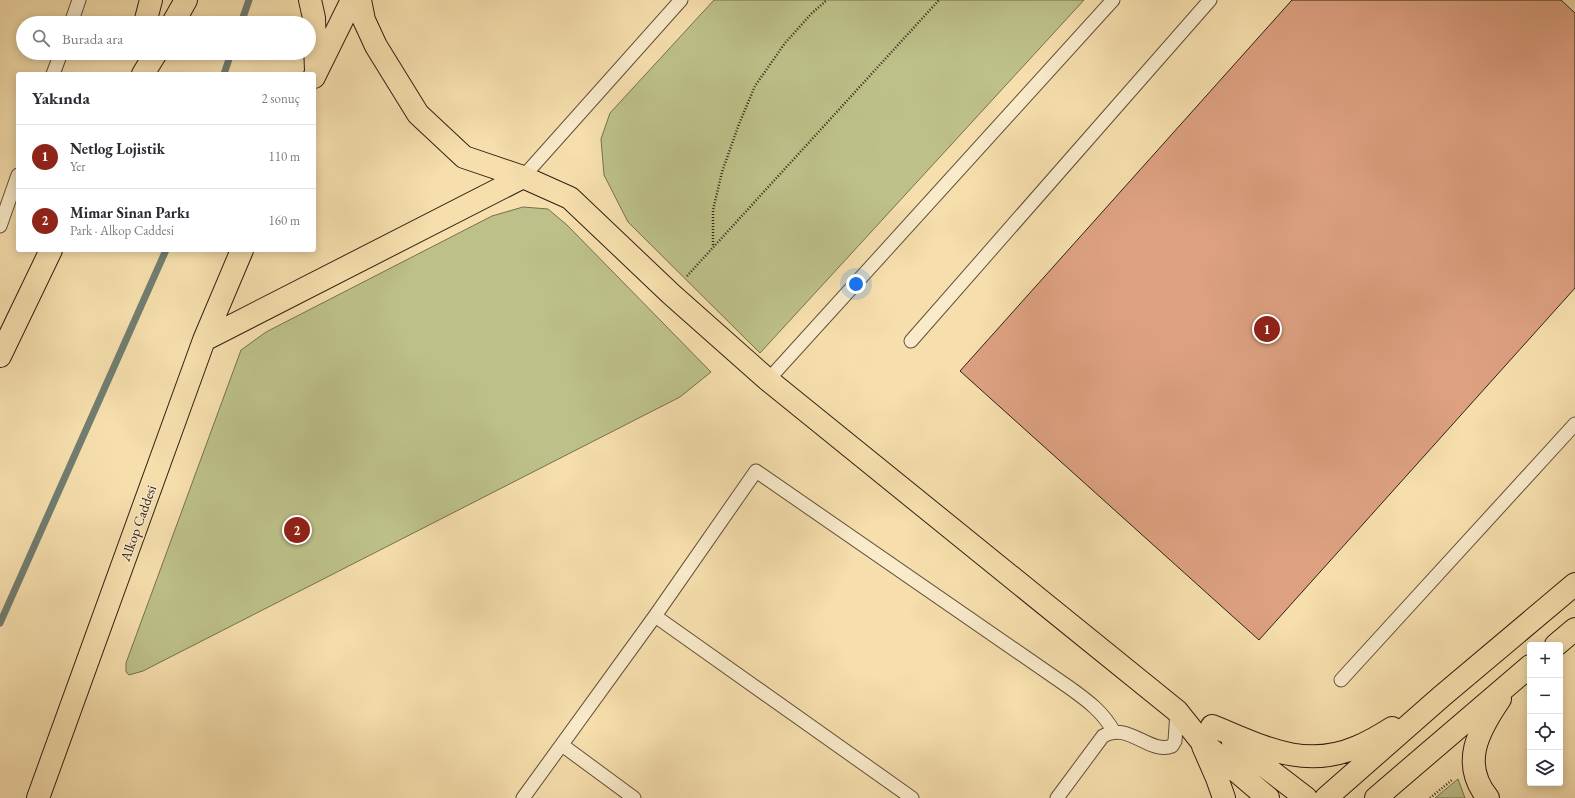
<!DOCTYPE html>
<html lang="tr">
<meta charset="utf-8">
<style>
body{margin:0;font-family:"EB Garamond",serif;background:#f2f2f3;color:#2b2b33}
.controls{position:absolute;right:12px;bottom:12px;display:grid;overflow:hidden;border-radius:4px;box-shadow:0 2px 10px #0003}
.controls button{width:36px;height:36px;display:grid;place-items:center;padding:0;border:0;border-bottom:1px solid #e1e1e2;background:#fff;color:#2b2b33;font:20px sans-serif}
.you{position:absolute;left:856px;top:284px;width:14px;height:14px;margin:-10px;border:3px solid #fff;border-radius:50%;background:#1a73e8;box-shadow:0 0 0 6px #1a73e833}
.badge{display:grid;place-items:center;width:26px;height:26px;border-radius:50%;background:#8f2418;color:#fff;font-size:13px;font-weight:700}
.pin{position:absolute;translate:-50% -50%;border:2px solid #fff;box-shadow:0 1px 4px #0006}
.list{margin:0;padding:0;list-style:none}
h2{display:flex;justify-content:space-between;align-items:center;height:52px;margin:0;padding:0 16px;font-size:17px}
h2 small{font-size:13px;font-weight:400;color:#7c7c81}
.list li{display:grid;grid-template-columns:26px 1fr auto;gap:12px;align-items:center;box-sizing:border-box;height:64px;padding:0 16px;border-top:1px solid #e1e1e2}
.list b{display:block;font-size:15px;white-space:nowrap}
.list p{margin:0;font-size:13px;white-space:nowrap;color:#7c7c81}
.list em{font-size:13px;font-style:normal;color:#7c7c81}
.icon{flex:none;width:22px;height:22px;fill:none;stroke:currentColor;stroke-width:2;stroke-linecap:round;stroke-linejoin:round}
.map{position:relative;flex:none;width:1575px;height:798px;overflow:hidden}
.search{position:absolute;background:#fff;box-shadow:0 2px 10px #0003;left:16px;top:16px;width:300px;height:44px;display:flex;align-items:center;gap:10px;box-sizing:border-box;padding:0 14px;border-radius:22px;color:#7c7c81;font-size:15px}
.panel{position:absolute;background:#fff;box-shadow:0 2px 10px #0003;left:16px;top:72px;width:300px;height:180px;border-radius:4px}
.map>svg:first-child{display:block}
.green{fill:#bdc189;stroke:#76704f}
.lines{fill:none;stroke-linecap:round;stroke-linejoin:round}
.stream{stroke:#717e71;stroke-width:7}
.building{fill:#dda181;stroke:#302015}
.service-casing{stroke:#62503b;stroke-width:15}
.primary-casing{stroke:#302015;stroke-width:24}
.path{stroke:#302015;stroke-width:2.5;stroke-dasharray:1 2;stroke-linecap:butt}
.service{stroke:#f9eaca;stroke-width:13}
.primary{stroke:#f6dfad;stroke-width:22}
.labels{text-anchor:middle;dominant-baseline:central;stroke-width:3;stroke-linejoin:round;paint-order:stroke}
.street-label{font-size:14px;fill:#302015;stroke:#f9eaca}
</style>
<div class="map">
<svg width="1575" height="798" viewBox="0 0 1575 798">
<rect width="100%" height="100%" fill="#f6dfad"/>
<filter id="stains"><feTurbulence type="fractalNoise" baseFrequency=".005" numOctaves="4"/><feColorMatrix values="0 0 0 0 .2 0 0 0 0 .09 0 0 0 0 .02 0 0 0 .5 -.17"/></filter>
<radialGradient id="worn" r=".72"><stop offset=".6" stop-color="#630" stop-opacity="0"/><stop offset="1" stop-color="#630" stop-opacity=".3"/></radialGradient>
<path class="green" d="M 714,0 L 1084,0 L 760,353 L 628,222 L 604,175 L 601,139 L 610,113 Z
M 523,207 L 548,209 L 567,225 L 711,372 L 680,397 L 143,671 L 129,675 L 126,672 L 126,663 L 241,350 L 266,332 L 492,216 Z
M 1458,779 L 1465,798 L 1435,798 Z"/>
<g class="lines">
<path class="stream" d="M 241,23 L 249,0
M 224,74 L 231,53
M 0,623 L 166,250"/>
</g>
<path class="building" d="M 1292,0 L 1561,0 L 1575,13 L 1575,288 L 1259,640 L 960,371 Z"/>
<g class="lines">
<defs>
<path id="service" d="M 71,23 L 79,0
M 53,74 L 61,53
M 523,177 L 681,0
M 0,226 L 18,175
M 911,341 L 1210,0
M 768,380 L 1113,0
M 655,616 L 912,798
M 1341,680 L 1575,424
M 562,745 L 634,798
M 523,798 L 655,616 L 756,471 L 1070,688 C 1088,701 1103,712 1114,732
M 1057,798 L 1103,736 C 1128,721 1150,755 1172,746 L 1175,741 L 1177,711"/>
<path id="primary" d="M 310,0 L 314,18 L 316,71
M 360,0 L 364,20 L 376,46 L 418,114 L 464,157 L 523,177 L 570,198 L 671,294 L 768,380 L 1177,711 L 1201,741 L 1268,798
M 145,23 L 151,0
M 173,23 L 186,0
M 143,74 L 156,53
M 314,77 L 352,0
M 204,340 L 523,177
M 0,356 L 51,250
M 1556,645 L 1575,629
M 1212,726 C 1262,746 1303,770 1357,747 C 1369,742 1381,735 1392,728
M 1233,742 L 1306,798
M 1203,746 L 1217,778 L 1224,798
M 38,798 L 204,340 L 242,250
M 1326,798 L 1442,696 L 1575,584
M 1376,798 L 1530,666
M 1488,798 C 1460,764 1478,731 1500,699"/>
</defs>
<use href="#service" class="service-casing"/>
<use href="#primary" class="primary-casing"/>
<path class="path" d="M 713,245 L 713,210 L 722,172 L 739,124 L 755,86 L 785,43 L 812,13 L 827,0
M 687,276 L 939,0
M 1430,798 L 1452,780"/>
<use href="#service" class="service"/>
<use href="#primary" class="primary"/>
</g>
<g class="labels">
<g class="street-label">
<text transform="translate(138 523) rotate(-70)">Alkop Caddesi</text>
</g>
</g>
<rect width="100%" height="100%" filter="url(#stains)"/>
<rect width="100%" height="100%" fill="url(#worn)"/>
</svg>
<div class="controls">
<button>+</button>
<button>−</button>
<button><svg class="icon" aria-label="locate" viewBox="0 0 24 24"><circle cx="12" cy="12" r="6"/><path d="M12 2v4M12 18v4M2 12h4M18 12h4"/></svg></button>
<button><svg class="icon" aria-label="layers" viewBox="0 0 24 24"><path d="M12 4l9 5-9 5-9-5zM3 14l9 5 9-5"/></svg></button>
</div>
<div class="you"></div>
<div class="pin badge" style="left:1267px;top:329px">1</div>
<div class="pin badge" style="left:297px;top:530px">2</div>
<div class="search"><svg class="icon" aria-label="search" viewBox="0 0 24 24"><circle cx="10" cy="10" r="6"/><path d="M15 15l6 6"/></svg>Burada ara</div>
<section class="panel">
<h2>Yakında<small>2 sonuç</small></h2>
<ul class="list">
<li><span class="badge">1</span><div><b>Netlog Lojistik</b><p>Yer</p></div><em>110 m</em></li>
<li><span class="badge">2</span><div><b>Mimar Sinan Parkı</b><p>Park · Alkop Caddesi</p></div><em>160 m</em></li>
</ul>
</section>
</div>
